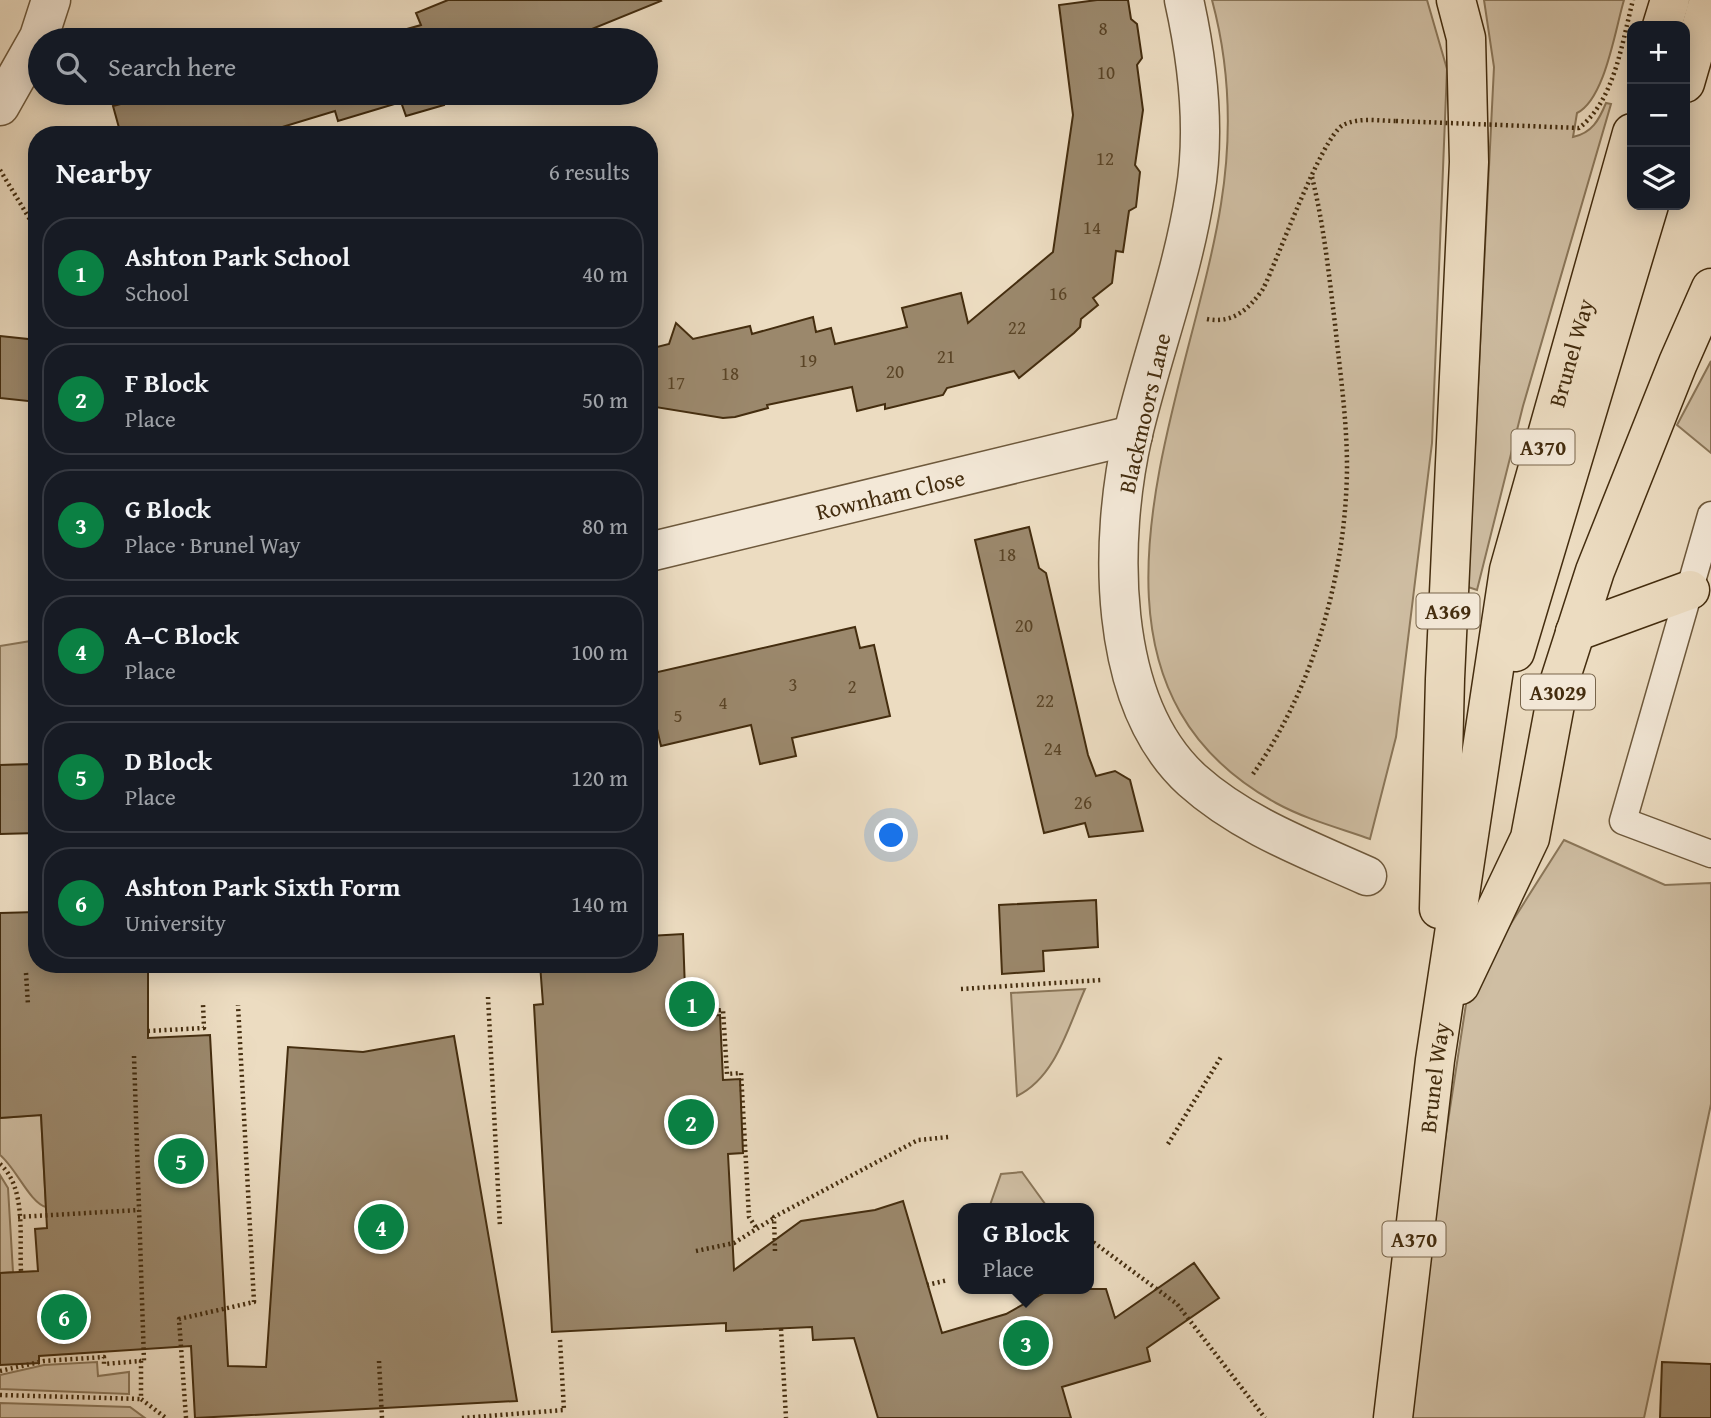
<!DOCTYPE html>
<meta charset="utf-8">
<style>
body{margin:0;font-family:"Gentium Book Plus",serif;background:#20242c;color:#f1f3f6}
.controls{position:absolute;right:21px;top:21px;display:grid;overflow:hidden;border-radius:14px;box-shadow:0 4px 18px #0003}
.controls button{width:63px;height:63px;display:grid;place-items:center;padding:0;border:0;border-bottom:2px solid #363941;background:#171b24;color:#f1f3f6;font:35px sans-serif}
.you{position:absolute;left:892px;top:836px;width:24px;height:24px;margin:-18px;border:5px solid #fff;border-radius:50%;background:#1a73e8;box-shadow:0 0 0 10px #1a73e833}
.badge{display:grid;place-items:center;width:46px;height:46px;border-radius:50%;background:#0b8043;color:#fff;font-size:23px;font-weight:700}
.pin{position:absolute;translate:-50% -50%;border:4px solid #fff;box-shadow:0 2px 7px #0006}
.popup{position:absolute;left:958px;top:1203px;width:136px;height:91px;box-sizing:border-box;display:grid;place-content:center;border-radius:14px;background:#171b24;filter:drop-shadow(0 2px 5px #0005);font-size:23px;white-space:nowrap;color:#9ea1a6}
.popup b{font-size:26px;color:#f1f3f6}
.popup::after{content:'';position:absolute;left:50%;top:100%;margin-left:-14px;border:14px solid transparent;border-top-color:#171b24}
.list{margin:0;padding:0;list-style:none}
h2{display:flex;justify-content:space-between;align-items:center;height:91px;margin:0;padding:0 28px;font-size:30px}
h2 small{font-size:23px;font-weight:400;color:#9ea1a6}
.list li{display:grid;grid-template-columns:46px 1fr auto;gap:21px;align-items:center;box-sizing:border-box;height:112px;margin:0 14px 14px;padding:0 14px;border:2px solid #363941;border-radius:28px}
.list b{display:block;font-size:26px;white-space:nowrap}
.list p{margin:0;font-size:23px;white-space:nowrap;color:#9ea1a6}
.list em{font-size:23px;font-style:normal;color:#9ea1a6}
.icon{flex:none;width:38px;height:38px;fill:none;stroke:currentColor;stroke-width:2;stroke-linecap:round;stroke-linejoin:round}
.map{position:relative;flex:none;width:1711px;height:1418px;overflow:hidden}
.search{position:absolute;background:#171b24;box-shadow:0 4px 18px #0003;left:28px;top:28px;width:630px;height:77px;display:flex;align-items:center;gap:18px;box-sizing:border-box;padding:0 24px;border-radius:38px;color:#9ea1a6;font-size:26px}
.panel{position:absolute;background:#171b24;box-shadow:0 4px 18px #0003;left:28px;top:126px;width:630px;height:847px;border-radius:28px}
.map>svg:first-child{display:block}
.green{fill:#cfbea3;stroke:#8a7659;stroke-width:2}
.building{fill:#9b886c;stroke:#442d0f;stroke-width:2}
.lines{fill:none;stroke-linecap:round;stroke-linejoin:round}
.lane-casing{stroke:#6e593c;stroke-width:29}
.street-casing{stroke:#6e593c;stroke-width:41}
.highway-casing{stroke:#442d0f;stroke-width:41}
.path{stroke:#442d0f;stroke-width:4.5;stroke-dasharray:2 3.5;stroke-linecap:butt}
.lane{stroke:#f3e8d7;stroke-width:26}
.street{stroke:#f3e8d7;stroke-width:38}
.highway{stroke:#ecdcc1;stroke-width:38}
.path-bridge{stroke:#442d0f;stroke-width:4.5;stroke-dasharray:2 3.5;stroke-linecap:butt}
.labels{text-anchor:middle;dominant-baseline:central;stroke-width:7;stroke-linejoin:round;paint-order:stroke}
.number-label{font-size:19px;fill:#5a4426}
.shield{fill:#f3e8d7;stroke:#78654b;stroke-width:2}
.shield-label{font-size:21px;font-weight:bold;fill:#442d0f}
.street-label{font-size:23px;fill:#442d0f;stroke:#f3e8d7}
</style>
<div class="map">
<svg width="1711" height="1418" viewBox="0 0 1711 1418">
<rect width="100%" height="100%" fill="#ecdcc1"/>
<filter id="stains"><feTurbulence type="fractalNoise" baseFrequency=".00286" numOctaves="4"/><feColorMatrix values="0 0 0 0 .2 0 0 0 0 .09 0 0 0 0 .02 0 0 0 .5 -.17"/></filter>
<radialGradient id="worn" r=".72"><stop offset=".6" stop-color="#630" stop-opacity="0"/><stop offset="1" stop-color="#630" stop-opacity=".3"/></radialGradient>
<path class="green" d="M 1212,0 L 1427,0 L 1447,69 L 1432,443 L 1396,737 L 1370,839 C 1339,828 1305,819 1276,803 C 1046,676 1191,396 1221,204 C 1232,136 1230,67 1212,0 Z
M 1484,0 L 1624,0 C 1615,30 1605,99 1577,113 L 1573,137 C 1592,133 1599,120 1606,103 L 1611,104 L 1523,406 L 1477,590 L 1468,587 L 1494,67 Z
M 1711,361 L 1711,453 L 1677,425 Z
M 37,640 L 37,764 L 0,765 L 0,646 Z
M 1564,840 L 1665,885 L 1711,883 L 1711,1104 L 1644,1418 L 1408,1418 L 1420,1304 L 1468,991 Z
M 1085,989 C 1068,1027 1056,1077 1017,1096 L 1011,993 Z
M 41,1115 L 46,1207 C 30,1203 16,1168 0,1155 L 0,1118 Z
M 1022,1172 L 1048,1208 L 989,1208 L 1001,1174 Z
M 0,1175 L 8,1188 L 13,1272 L 0,1273 Z
M 97,1362 L 98,1376 L 129,1372 L 129,1394 L 0,1389 L 0,1375 L 44,1365 Z
M 0,1403 L 130,1407 L 145,1418 L 0,1418 Z"/>
<path class="building" d="M 448,0 L 660,0 L 661,1 L 565,40 L 427,40 L 425,35 L 426,40 L 368,40 L 421,25 L 416,13 Z
M 1097,0 L 1128,0 L 1131,19 L 1137,24 L 1142,58 L 1137,65 L 1143,110 L 1135,165 L 1140,172 L 1136,207 L 1129,211 L 1123,252 L 1116,251 L 1112,283 L 1093,298 L 1098,305 L 1081,319 L 1080,327 L 1074,333 L 1019,378 L 1014,371 L 947,388 L 943,395 L 885,409 L 885,404 L 857,411 L 852,387 L 767,405 L 768,408 L 735,417 L 723,418 L 649,406 L 649,349 L 669,344 L 676,323 L 693,339 L 750,326 L 752,334 L 813,317 L 816,332 L 831,328 L 835,344 L 907,327 L 902,308 L 961,293 L 968,323 L 1053,252 L 1073,115 L 1059,5 Z
M 163,93 L 441,93 L 444,105 L 406,116 L 401,102 L 338,121 L 335,111 L 256,135 L 121,135 L 113,106 Z
M 0,336 L 37,340 L 37,402 L 0,398 Z
M 1029,527 L 1039,568 L 1046,573 L 1088,755 L 1096,776 L 1115,771 L 1130,780 L 1143,831 L 1089,837 L 1085,823 L 1044,833 L 975,540 Z
M 855,627 L 860,648 L 874,645 L 890,716 L 792,738 L 796,756 L 760,764 L 751,725 L 661,746 L 649,695 L 649,674 Z
M 37,764 L 37,833 L 0,834 L 0,765 Z
M 1096,900 L 1098,947 L 1043,951 L 1044,971 L 1002,974 L 999,905 Z
M 37,912 L 37,964 L 148,964 L 148,1038 L 210,1035 L 228,1366 L 266,1367 L 288,1047 L 363,1052 L 454,1036 L 517,1401 L 195,1418 L 191,1346 L 39,1356 L 39,1363 L 0,1365 L 0,1273 L 38,1271 L 35,1229 L 47,1228 L 41,1115 L 0,1118 L 0,913 Z
M 683,934 L 686,1018 L 720,1015 L 723,1080 L 740,1079 L 743,1153 L 728,1154 L 734,1270 L 801,1221 L 875,1210 L 903,1201 L 942,1333 L 1006,1314 L 1051,1289 L 1106,1289 L 1115,1318 L 1194,1263 L 1219,1298 L 1147,1348 L 1150,1361 L 1062,1387 L 1071,1418 L 878,1418 L 854,1338 L 813,1340 L 812,1327 L 726,1331 L 726,1323 L 552,1332 L 534,1005 L 543,1004 L 540,964 L 649,964 L 649,936 Z
M 1662,1362 L 1711,1364 L 1711,1418 L 1660,1418 Z"/>
<g class="lines">
<defs>
<path id="lane" d="M 1711,515 L 1623,821 L 1711,854"/>
<g id="street">
<path d="M 1184,0 C 1198,63 1206,130 1195,194 C 1182,276 1152,354 1133,434 C 1109,538 1106,701 1192,780 C 1242,825 1307,849 1367,876"/>
<path d="M 0,106 L 39,37 L 51,0"/>
<path id="s1" d="M 649,552 L 1133,435"/>
</g>
<g id="highway">
<path d="M 1662,26 L 1670,0"/>
<path d="M 1685,83 L 1709,0"/>
<path d="M 1575,632 L 1690,590"/>
<path d="M 1515,652 L 1649,205"/>
<path d="M 1439,909 L 1445,679 L 1469,162 L 1466,38 L 1456,0"/>
<path d="M 1460,985 L 1530,838 L 1559,683 L 1595,571 L 1678,363 L 1711,288"/>
<path id="s2" d="M 1393,1418 L 1435,1060 L 1509,570 L 1632,133"/>
</g>
</defs>
<use href="#lane" class="lane-casing"/>
<use href="#street" class="street-casing"/>
<use href="#highway" class="highway-casing"/>
<path class="path" d="M 0,170 L 37,231
M 1207,319 C 1233,324 1249,309 1263,289 C 1278,259 1321,138 1343,125 C 1359,117 1379,121 1396,121
M 1253,774 C 1314,687 1346,573 1347,468 C 1347,419 1340,372 1335,324 C 1329,275 1324,226 1312,177
M 26,973 L 28,1005
M 961,989 L 1101,980
M 488,997 L 500,1227
M 675,1013 L 723,1010 L 727,1074 L 741,1073 L 749,1217 L 757,1229
M 148,1031 L 204,1028 L 203,1004
M 134,1056 L 144,1361 L 141,1361 L 141,1399 L 166,1418
M 1168,1144 L 1221,1057
M 0,1164 C 27,1188 19,1238 21,1271
M 18,1217 L 139,1210
M 1089,1239 L 1177,1304 L 1265,1418
M 696,1251 L 734,1243 L 774,1218
M 775,1251 L 774,1217 L 918,1140 L 949,1137
M 927,1285 L 948,1280
M 781,1329 L 786,1418
M 379,1361 L 382,1418
M 0,1371 L 44,1361 L 104,1357 L 104,1364 L 141,1361
M 0,1395 L 141,1399
M 186,1418 L 179,1319 L 254,1302 L 238,1005
M 462,1418 L 564,1410 L 560,1340"/>
<use href="#lane" class="lane"/>
<use href="#street" class="street"/>
<use href="#highway" class="highway"/>
<path class="path-bridge" d="M 1396,121 L 1579,128 C 1615,100 1622,42 1633,0"/>
</g>
<g class="labels">
<g class="number-label">
<text x="1103" y="28">8</text>
<text x="1106" y="72">10</text>
<text x="1105" y="158">12</text>
<text x="1092" y="227">14</text>
<text x="1058" y="293">16</text>
<text x="1017" y="327">22</text>
<text x="946" y="356">21</text>
<text x="808" y="360">19</text>
<text x="895" y="371">20</text>
<text x="730" y="373">18</text>
<text x="676" y="382">17</text>
<text x="1007" y="554">18</text>
<text x="1024" y="625">20</text>
<text x="793" y="684">3</text>
<text x="852" y="686">2</text>
<text x="1045" y="700">22</text>
<text x="723" y="702">4</text>
<text x="678" y="715">5</text>
<text x="1053" y="748">24</text>
<text x="1083" y="802">26</text>
</g>
<g class="shield">
<rect x="1511.5" y="429.5" width="63" height="35" rx="5"/>
<rect x="1416.5" y="593.5" width="63" height="35" rx="5"/>
<rect x="1521" y="674.5" width="74" height="35" rx="5"/>
<rect x="1382.5" y="1221.5" width="63" height="35" rx="5"/>
</g>
<g class="shield-label">
<text x="1543" y="447">A370</text>
<text x="1448" y="611">A369</text>
<text x="1558" y="692">A3029</text>
<text x="1414" y="1239">A370</text>
</g>
<g class="street-label">
<text stroke="none"><textPath href="#s2" startOffset="1082">Brunel Way</textPath></text>
<text transform="translate(1144 413) rotate(-77)">Blackmoors Lane</text>
<text stroke="none"><textPath href="#s1" startOffset="248">Rownham Close</textPath></text>
<text stroke="none"><textPath href="#s2" startOffset="343">Brunel Way</textPath></text>
</g>
</g>
<rect width="100%" height="100%" filter="url(#stains)"/>
<rect width="100%" height="100%" fill="url(#worn)"/>
</svg>
<div class="controls">
<button>+</button>
<button>−</button>
<button><svg class="icon" aria-label="layers" viewBox="0 0 24 24"><path d="M12 4l9 5-9 5-9-5zM3 14l9 5 9-5"/></svg></button>
</div>
<div class="you"></div>
<div class="pin badge" style="left:692px;top:1004px">1</div>
<div class="pin badge" style="left:691px;top:1122px">2</div>
<div class="pin badge" style="left:1026px;top:1343px">3</div>
<div class="popup"><b>G Block</b>Place</div>
<div class="pin badge" style="left:381px;top:1227px">4</div>
<div class="pin badge" style="left:181px;top:1161px">5</div>
<div class="pin badge" style="left:64px;top:1317px">6</div>
<div class="search"><svg class="icon" aria-label="search" viewBox="0 0 24 24"><circle cx="10" cy="10" r="6"/><path d="M15 15l6 6"/></svg>Search here</div>
<section class="panel">
<h2>Nearby<small>6 results</small></h2>
<ul class="list">
<li><span class="badge">1</span><div><b>Ashton Park School</b><p>School</p></div><em>40 m</em></li>
<li><span class="badge">2</span><div><b>F Block</b><p>Place</p></div><em>50 m</em></li>
<li><span class="badge">3</span><div><b>G Block</b><p>Place · Brunel Way</p></div><em>80 m</em></li>
<li><span class="badge">4</span><div><b>A–C Block</b><p>Place</p></div><em>100 m</em></li>
<li><span class="badge">5</span><div><b>D Block</b><p>Place</p></div><em>120 m</em></li>
<li><span class="badge">6</span><div><b>Ashton Park Sixth Form</b><p>University</p></div><em>140 m</em></li>
</ul>
</section>
</div>
